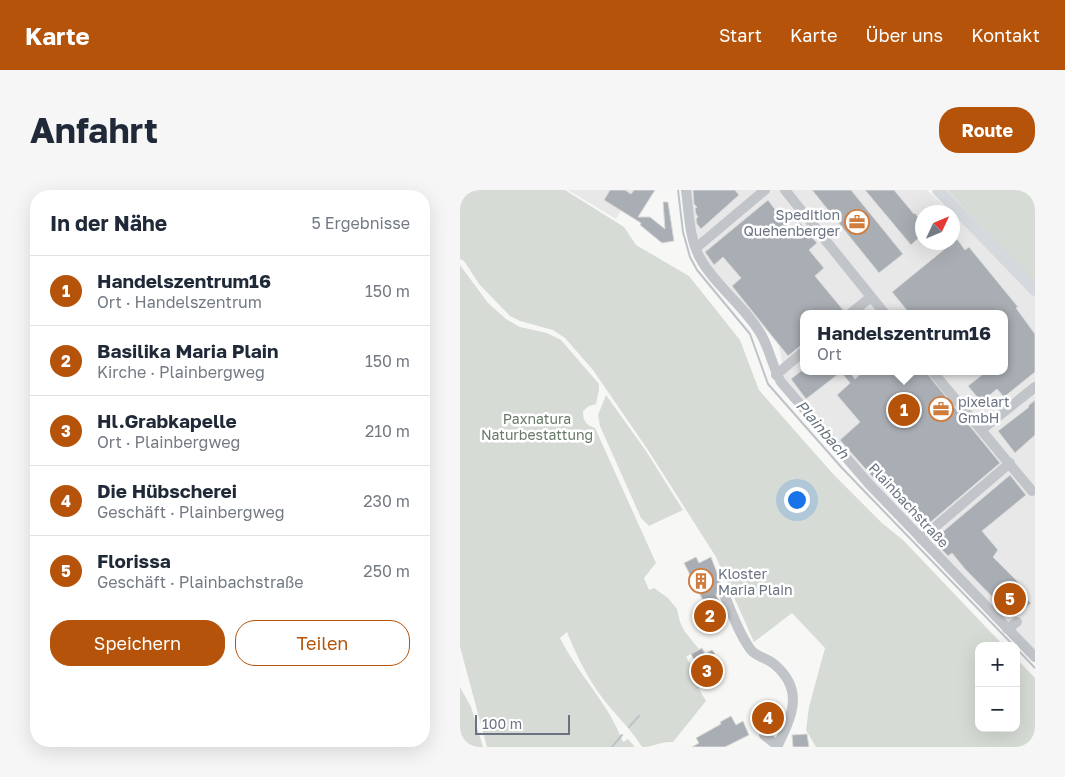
<!DOCTYPE html>
<html lang="de">
<meta charset="utf-8">
<style>
body{margin:0;font-family:"Golos Text",sans-serif;background:#f6f6f7;color:#1f2937}
.controls{position:absolute;right:15px;bottom:15px;display:grid;overflow:hidden;border-radius:10px;box-shadow:0 5px 20px #0002}
.controls button{width:45px;height:45px;display:grid;place-items:center;padding:0;border:0;border-bottom:1px solid #e0e1e3;background:#fff;color:#1f2937;font:25px sans-serif}
.compass{position:absolute;left:455px;top:15px;width:45px;height:45px;border-radius:50%;background:#fff;box-shadow:0 5px 20px #0002;rotate:46deg}
.scale{position:absolute;left:15px;bottom:12px;width:95px;box-sizing:border-box;padding-left:5px;border:2px solid #6a7382;border-top:0;font-size:14px;line-height:18px;white-space:nowrap;color:#6a7382;-webkit-text-stroke:4px #fff;paint-order:stroke}
.you{position:absolute;left:336px;top:309px;width:18px;height:18px;margin:-12px;border:4px solid #fff;border-radius:50%;background:#1a73e8;box-shadow:0 0 0 8px #1a73e833}
.badge{display:grid;place-items:center;width:32px;height:32px;border-radius:50%;background:#b45309;color:#fff;font-size:16px;font-weight:700}
.pin{position:absolute;translate:-50% -50%;border:2px solid #fff;box-shadow:0 1px 5px #0006}
.popup{position:absolute;left:340px;top:120px;width:208px;height:65px;box-sizing:border-box;display:grid;place-content:center;border-radius:10px;background:#fff;filter:drop-shadow(0 1px 4px #0005);font-size:16px;white-space:nowrap;color:#747a83}
.popup b{font-size:19px;color:#1f2937}
.popup::after{content:'';position:absolute;left:50%;top:100%;margin-left:-10px;border:10px solid transparent;border-top-color:#fff}
.list{margin:0;padding:0;list-style:none}
h2{display:flex;justify-content:space-between;align-items:center;height:65px;margin:0;padding:0 20px;font-size:21px}
h2 small{font-size:16px;font-weight:400;color:#747a83}
.list li{display:grid;grid-template-columns:32px 1fr auto;gap:15px;align-items:center;box-sizing:border-box;height:70px;padding:0 20px;border-top:1px solid #e0e1e3}
.list b{display:block;font-size:19px;white-space:nowrap}
.list p{margin:0;font-size:16px;white-space:nowrap;color:#747a83}
.list em{font-size:16px;font-style:normal;color:#747a83}
.actions{display:flex;gap:10px;padding:15px 20px}
.actions a{flex:1;padding:11px 0;border:1px solid #b45309;border-radius:20px;text-align:center;font-size:18px;color:#b45309}
.actions .main{background:#b45309;color:#fff}
.map{position:relative;flex:none;width:575px;height:557px;overflow:hidden;border-radius:20px}
header{display:flex;align-items:center;gap:30px;box-sizing:border-box;height:70px;padding:0 25px;background:#b45309;color:#fff}
header strong{font-size:24px}
nav{display:flex;gap:28px;margin-inline-start:auto;font-size:18px}
.intro{display:flex;align-items:center;justify-content:space-between;box-sizing:border-box;height:120px;padding:0 30px}
h1{margin:0;font-size:35px}
.button{padding:12px 22px;border-radius:20px;background:#b45309;color:#fff;font-size:18px;font-weight:700}
main{display:flex;gap:30px;padding:0 30px}
aside{flex:1;background:#fff;border-radius:20px;box-shadow:0 5px 20px #0002}
.map>svg:first-child{display:block}
.built{fill:#e8e8e8;fill-rule:evenodd}
.green{fill:#d6dcd5}
.lines{fill:none;stroke-linecap:round;stroke-linejoin:round}
.stream{stroke:#bdc3c9;stroke-width:2}
.building{fill:#a9aeb4;stroke:#d9d9d7}
.minor{stroke:#c1c4c8;stroke-width:10}
.major{stroke:#d5d8dc;stroke-width:12}
.labels{text-anchor:middle;dominant-baseline:central;stroke-width:5;stroke-linejoin:round;paint-order:stroke}
.poi-label{font-size:14px;fill:#6a7382;stroke:#fff;text-anchor:start}
.park-label{font-size:14px;fill:#687a68;stroke:#fff}
.street-label{font-size:14px;fill:#6a7382;stroke:#fff}
.water-label{font-size:15px;font-style:italic;fill:#66737e;stroke:#fff}
</style>
<header>
<strong>Karte</strong>
<nav><a>Start</a><a>Karte</a><a>Über uns</a><a>Kontakt</a></nav>
</header>
<div class="intro"><h1>Anfahrt</h1><a class="button">Route</a></div>
<main>
<aside>
<h2>In der Nähe<small>5 Ergebnisse</small></h2>
<ul class="list">
<li><span class="badge">1</span><div><b>Handelszentrum16</b><p>Ort · Handelszentrum</p></div><em>150 m</em></li>
<li><span class="badge">2</span><div><b>Basilika Maria Plain</b><p>Kirche · Plainbergweg</p></div><em>150 m</em></li>
<li><span class="badge">3</span><div><b>Hl.Grabkapelle</b><p>Ort · Plainbergweg</p></div><em>210 m</em></li>
<li><span class="badge">4</span><div><b>Die Hübscherei</b><p>Geschäft · Plainbergweg</p></div><em>230 m</em></li>
<li><span class="badge">5</span><div><b>Florissa</b><p>Geschäft · Plainbachstraße</p></div><em>250 m</em></li>
</ul>
<div class="actions"><a class="main">Speichern</a><a>Teilen</a></div>
</aside>
<div class="map">
<svg width="575" height="557" viewBox="0 0 575 557">
<rect width="100%" height="100%" fill="#f7f7f5"/>
<path class="built" d="M 108,0 L 174,0 L 156,29 Z
M 226,0 L 467,0 L 491,22 L 462,22 L 462,52 L 492,52 L 493,24 L 575,107 L 575,461 L 425,305 L 325,191 L 319,155 L 241,67 ZM 344,124 L 544,124 L 544,181 L 344,181 Z"/>
<path class="green" d="M 0,0 L 105,0 L 164,37 L 176,55 L 229,86 L 280,150 L 299,200 L 374,285 L 422,333 L 443,350 L 544,456 L 519,456 L 519,538 L 556,538 L 556,468 L 575,488 L 575,557 L 356,557 L 346,540 L 349,517 L 365,458 L 332,423 L 294,452 L 256,367 L 188,260 L 133,180 L 105,148 L 93,140 L 60,131 L 50,126 L 19,94 L 4,71 L 0,69 Z
M 487,0 L 575,0 L 575,93 Z
M 0,75 L 28,113 L 46,129 L 60,137 L 87,143 L 101,150 L 139,194 L 139,200 L 136,214 L 129,216 L 123,221 C 123,231 126,235 135,238 L 196,373 L 184,388 L 189,400 L 194,398 L 208,408 L 217,419 L 220,432 L 225,442 L 239,459 L 226,467 L 241,491 L 239,499 L 246,511 L 213,552 C 201,551 194,557 182,557 C 170,537 151,521 138,502 C 125,483 115,462 107,442 L 100,448 C 118,484 149,514 163,552 L 168,549 L 175,557 L 27,557 L 0,457 Z
M 146,205 L 186,261 L 223,320 L 189,336 L 181,328 L 140,236 L 138,225 Z
M 0,497 L 11,517 L 23,557 L 0,557 Z"/>
<g class="lines">
<path class="stream" d="M 218,0 L 223,42 L 230,67 L 237,80 L 290,144 L 308,194 L 382,278 L 554,456
M 556,458 L 575,478
M 169,537 L 179,526
M 152,557 L 162,545"/>
</g>
<path class="building" d="M 150,0 L 165,0 L 171,4 L 174,0 L 195,0 L 178,27 L 190,27 L 205,39 L 203,12 L 208,12 L 214,51 L 202,53 L 180,35 L 181,33 L 144,10 Z
M 233,0 L 275,0 L 279,5 L 241,39 L 237,34 L 236,29 L 238,27 L 236,24 L 235,19 L 237,17 L 234,14 Z
M 352,0 L 391,0 L 443,64 L 419,83 Z
M 405,0 L 434,0 L 454,24 L 455,23 L 462,32 L 462,45 L 451,55 Z
M 308,10 L 331,41 L 340,33 L 357,53 L 349,60 L 364,78 L 355,86 L 384,121 L 383,124 L 344,124 L 344,153 L 328,166 L 272,96 L 281,88 L 263,67 L 254,75 L 245,62 Z
M 497,49 L 505,60 L 509,57 L 558,117 L 556,118 L 575,144 L 575,182 L 544,207 L 537,199 L 521,212 L 508,196 L 527,181 L 544,181 L 544,124 L 457,124 L 456,121 L 450,124 L 432,102 Z
M 341,181 L 389,181 L 395,189 L 404,181 L 465,181 L 540,273 L 466,336 L 464,333 L 459,336 L 442,318 L 444,316 L 429,299 L 425,301 L 380,250 L 400,232 L 377,205 L 390,193 L 381,182 L 346,209 L 331,189 Z
M 575,210 L 575,245 L 555,263 L 538,241 L 569,217 L 568,216 Z
M 550,285 L 566,305 L 522,341 L 538,360 L 533,367 L 565,399 L 561,403 L 571,413 L 558,425 L 552,427 L 505,379 L 492,363 L 488,366 L 473,350 Z
M 236,367 L 239,373 L 251,367 L 262,396 L 258,398 L 259,399 L 256,405 L 267,429 L 242,442 L 232,423 L 246,416 L 224,373 Z
M 242,458 L 245,464 L 252,460 L 255,464 L 247,469 L 250,473 L 247,475 L 254,490 L 251,491 L 242,477 L 239,479 L 231,464 Z
M 317,512 L 321,519 L 311,524 L 316,535 L 308,539 L 304,538 L 297,526 L 308,520 L 307,517 Z
M 271,526 L 276,535 L 283,531 L 289,545 L 265,557 L 232,557 L 239,553 L 236,548 L 261,534 L 260,532 Z
M 347,544 L 349,557 L 333,557 L 332,545 Z"/>
<g class="lines">
<path class="minor" d="M 226,0 C 229,22 229,48 240,68 C 256,97 286,117 302,146 C 310,161 313,178 321,192 L 409,294 L 575,467
M 325,0 L 425,124
M 236,58 L 305,0
M 390,124 L 411,107
M 472,181 L 572,301
M 316,185 L 344,161
M 521,240 L 575,197
M 461,349 L 550,273
M 264,404 C 272,423 279,444 291,460 C 295,466 307,468 314,474 C 345,500 332,526 317,557
M 547,439 L 557,432
M 304,545 L 318,556"/>
<path class="major" d="M 478,0 L 575,100"/>
</g>
<defs>
<symbol id="office-ring" viewBox="-11 -11 22 22"><circle r="9.5" fill="#fff" stroke="#cf7c3d" stroke-width="1.5"/><path d="M-6-3h4V-5.5h4V-3h4V5H-6ZM-1-4.5V-3h2v-1.5ZM-6 0V1H6V0Z" fill="#cf7c3d"/></symbol>
<symbol id="building-ring" viewBox="-11 -11 22 22"><circle r="9.5" fill="#fff" stroke="#cf7c3d" stroke-width="1.5"/><path d="M-4-6H4V6H1V3H-1V6H-4ZM-2.5-4.3h1.7v1.8h-1.7ZM.8-4.3h1.7v1.8H.8ZM-2.5-1h1.7V.8h-1.7ZM.8-1h1.7V.8H.8Z" fill="#cf7c3d"/></symbol>
</defs>
<g fill-rule="evenodd">
<use href="#office-ring" x="383" y="18" width="28" height="28"/>
<use href="#office-ring" x="467" y="205" width="28" height="28"/>
<use href="#building-ring" x="227" y="377" width="28" height="28"/>
</g>
<g class="labels">
<g class="poi-label">
<text x="380" y="24" text-anchor="end">Spedition<tspan x="380" dy="16">Quehenberger</tspan></text>
<text x="498" y="211">pixelart<tspan x="498" dy="16">GmbH</tspan></text>
<text x="258" y="383">Kloster<tspan x="258" dy="16">Maria Plain</tspan></text>
</g>
<g class="park-label">
<text x="77" y="228">Paxnatura<tspan x="77" dy="16">Naturbestattung</tspan></text>
</g>
<g class="street-label">
<text transform="translate(449 315) rotate(47)">Plainbachstraße</text>
</g>
<g class="water-label">
<text transform="translate(363 239) rotate(49)">Plainbach</text>
</g>
</g>
</svg>
<div class="controls">
<button>+</button>
<button>−</button>
</div>
<svg class="compass" viewBox="-18 -18 36 36"><path d="M0-13l5 13h-10z" fill="#e53935"/><path d="M0 13l5-13h-10z" fill="#747a83"/></svg>
<div class="scale">100 m</div>
<div class="you"></div>
<div class="pin badge" style="left:444px;top:220px">1</div>
<div class="popup"><b>Handelszentrum16</b>Ort</div>
<div class="pin badge" style="left:250px;top:426px">2</div>
<div class="pin badge" style="left:247px;top:481px">3</div>
<div class="pin badge" style="left:308px;top:528px">4</div>
<div class="pin badge" style="left:550px;top:409px">5</div>
</div>
</main>
